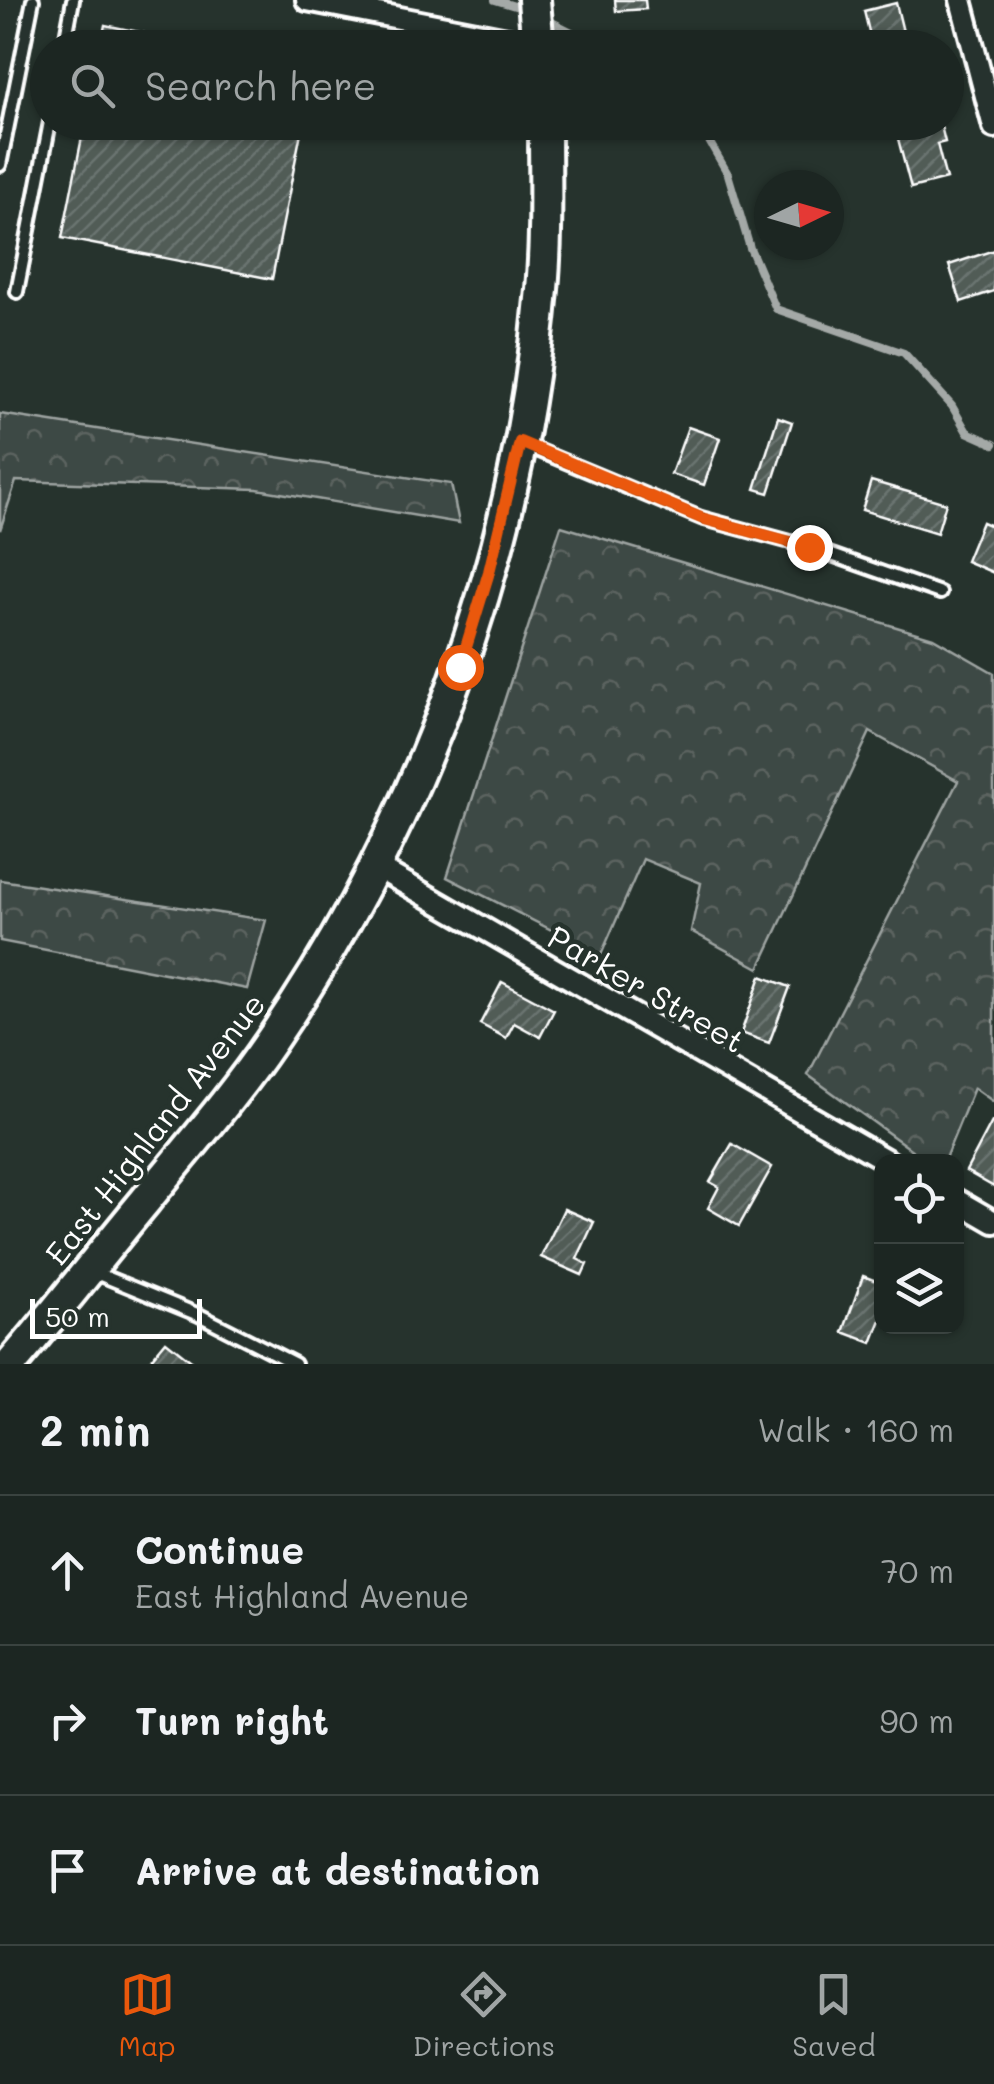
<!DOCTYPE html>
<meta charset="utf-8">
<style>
body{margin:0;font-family:Mali,sans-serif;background:#252e2a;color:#f1f3f6}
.controls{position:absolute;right:30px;bottom:30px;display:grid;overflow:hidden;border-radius:20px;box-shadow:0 2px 8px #0004}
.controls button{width:90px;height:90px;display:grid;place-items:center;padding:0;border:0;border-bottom:2px solid #3a4340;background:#1c2622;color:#f1f3f6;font:50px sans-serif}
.compass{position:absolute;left:754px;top:170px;width:90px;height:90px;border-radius:50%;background:#1c2622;box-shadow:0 2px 8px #0004;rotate:85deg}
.scale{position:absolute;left:30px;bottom:25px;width:172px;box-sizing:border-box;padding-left:10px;border:5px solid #fff;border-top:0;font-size:28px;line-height:35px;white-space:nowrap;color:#fff;-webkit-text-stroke:8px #26332d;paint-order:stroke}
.stop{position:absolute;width:30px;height:30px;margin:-22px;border:8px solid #ea580c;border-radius:50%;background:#fff}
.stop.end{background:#ea580c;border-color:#fff;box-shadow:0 2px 10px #0008}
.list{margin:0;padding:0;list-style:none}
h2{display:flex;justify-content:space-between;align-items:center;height:130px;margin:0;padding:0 40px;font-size:42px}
h2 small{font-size:32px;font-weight:400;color:#a0a5a5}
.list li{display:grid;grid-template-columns:65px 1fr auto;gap:30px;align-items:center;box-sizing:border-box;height:150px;padding:0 40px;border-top:2px solid #3a4340}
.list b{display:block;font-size:38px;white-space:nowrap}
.list p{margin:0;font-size:32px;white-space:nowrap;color:#a0a5a5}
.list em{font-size:32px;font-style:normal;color:#a0a5a5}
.icon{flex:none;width:55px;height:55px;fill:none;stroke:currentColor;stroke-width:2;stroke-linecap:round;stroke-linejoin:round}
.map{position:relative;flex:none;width:994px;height:1364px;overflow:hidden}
.search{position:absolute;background:#1c2622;box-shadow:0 2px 8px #0004;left:30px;right:30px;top:30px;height:110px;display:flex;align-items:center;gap:25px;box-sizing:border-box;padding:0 35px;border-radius:55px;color:#a0a5a5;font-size:38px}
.sheet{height:580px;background:#1c2622}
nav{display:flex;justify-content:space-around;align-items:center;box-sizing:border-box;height:140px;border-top:2px solid #3a4340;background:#1c2622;font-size:28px;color:#a0a5a5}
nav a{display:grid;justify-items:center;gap:5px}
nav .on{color:#ea580c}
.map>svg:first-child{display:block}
.forest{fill:url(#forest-crowns);stroke:#9ea4a2;stroke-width:2.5}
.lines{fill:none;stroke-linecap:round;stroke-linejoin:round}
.stream{stroke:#a4a9a7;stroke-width:8}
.building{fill:url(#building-hatch);stroke:#fff;stroke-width:2.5}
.lane-casing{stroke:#fff;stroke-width:18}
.street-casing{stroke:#fff;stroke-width:28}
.secondary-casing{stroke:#fff;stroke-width:38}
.lane{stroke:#26332d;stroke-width:10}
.street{stroke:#26332d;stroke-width:20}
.secondary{stroke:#26332d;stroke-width:30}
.route{stroke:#ea580c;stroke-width:12}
.labels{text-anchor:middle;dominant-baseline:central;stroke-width:9;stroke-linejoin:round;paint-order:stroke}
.street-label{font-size:32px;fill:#fff;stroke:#26332d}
</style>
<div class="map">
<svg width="994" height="1364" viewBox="0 0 994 1364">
<defs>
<pattern id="forest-crowns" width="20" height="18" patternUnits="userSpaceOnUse" patternTransform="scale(2.5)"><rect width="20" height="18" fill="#3e4944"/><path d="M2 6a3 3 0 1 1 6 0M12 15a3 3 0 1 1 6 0" fill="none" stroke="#5b6460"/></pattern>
<pattern id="building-hatch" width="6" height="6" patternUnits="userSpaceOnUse" patternTransform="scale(2.5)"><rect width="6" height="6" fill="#515c57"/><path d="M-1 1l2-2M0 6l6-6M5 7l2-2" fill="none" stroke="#6b7470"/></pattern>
</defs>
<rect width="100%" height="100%" fill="#26332d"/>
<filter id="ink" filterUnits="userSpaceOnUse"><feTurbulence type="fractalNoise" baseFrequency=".01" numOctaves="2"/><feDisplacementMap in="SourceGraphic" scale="20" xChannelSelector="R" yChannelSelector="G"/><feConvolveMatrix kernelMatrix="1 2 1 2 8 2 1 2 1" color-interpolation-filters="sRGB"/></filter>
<g filter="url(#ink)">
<path class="forest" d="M 0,414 L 451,484 L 459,523 L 257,489 L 16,481 L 0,530 Z
M 561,526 L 933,638 L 994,673 L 994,1102 L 974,1088 L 944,1161 L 927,1161 L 808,1075 L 958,781 L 870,732 L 759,968 L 691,931 L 701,883 L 643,859 L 601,955 L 447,877 Z
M 0,880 L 266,920 L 247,989 L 0,941 Z"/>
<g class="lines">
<path class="stream" d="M 495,0 L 528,10
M 550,21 L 604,48
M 698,122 L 728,174 L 750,248 L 776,309 L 904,353 L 952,406 L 967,432 L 994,444"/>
</g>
<path class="building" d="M 615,0 L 645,0 L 646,9 L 616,11 Z
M 896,3 L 905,40 L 873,48 L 864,11 Z
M 105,25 L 217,48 L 100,48 Z
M 85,122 L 303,122 L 272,279 L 62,238 Z
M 928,122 L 940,122 L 945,142 L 937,144 L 946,179 L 911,188 L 896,131 Z
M 994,250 L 994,291 L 961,302 L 949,265 Z
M 778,417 L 792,422 L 769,493 L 755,489 Z
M 688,427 L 720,438 L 704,485 L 671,474 Z
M 871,481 L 946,503 L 937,533 L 862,510 Z
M 982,522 L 994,527 L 994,573 L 966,561 Z
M 761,976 L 790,987 L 769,1043 L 741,1033 Z
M 502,982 L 554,1010 L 540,1037 L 514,1023 L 506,1038 L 480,1024 Z
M 992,1122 L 994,1123 L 994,1187 L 966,1171 Z
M 732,1144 L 772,1167 L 739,1226 L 708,1208 L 719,1187 L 710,1182 Z
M 564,1209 L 594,1222 L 577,1259 L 587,1264 L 582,1275 L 541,1257 Z
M 863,1276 L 882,1283 L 882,1317 L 872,1343 L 843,1332 Z
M 166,1341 L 195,1364 L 147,1364 Z"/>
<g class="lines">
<defs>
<path id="lane" d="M 64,48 L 73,0
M 0,165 L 33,0
M 17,292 L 50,122
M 525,445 L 701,518 L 809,547 L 940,593
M 91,1271 L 199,1315 L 295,1364"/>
<path id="street" d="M 307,0 L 538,45
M 961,0 L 994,127
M 375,866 L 889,1162
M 956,1200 L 994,1222"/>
<path id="secondary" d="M 534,0 L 538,48
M 11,1364 C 57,1311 100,1255 145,1201 C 188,1148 233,1097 271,1041 C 422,821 519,555 542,289 C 547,234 545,178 545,122"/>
</defs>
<use href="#lane" class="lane-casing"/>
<use href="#street" class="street-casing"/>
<use href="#secondary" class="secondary-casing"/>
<use href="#lane" class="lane"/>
<use href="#street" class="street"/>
<use href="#secondary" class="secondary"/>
</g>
</g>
<g class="lines" filter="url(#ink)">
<path class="route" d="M 460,667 L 489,572 L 520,442 L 701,518 L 809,547"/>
</g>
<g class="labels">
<g class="street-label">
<text transform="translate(647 988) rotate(30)">Parker Street</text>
<text transform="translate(154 1128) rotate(-52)">East Highland Avenue</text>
</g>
</g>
</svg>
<div class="controls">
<button><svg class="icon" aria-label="locate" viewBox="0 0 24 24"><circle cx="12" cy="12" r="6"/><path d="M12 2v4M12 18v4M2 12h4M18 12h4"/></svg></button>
<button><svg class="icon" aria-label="layers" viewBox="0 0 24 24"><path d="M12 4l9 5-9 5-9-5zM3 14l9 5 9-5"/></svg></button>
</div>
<svg class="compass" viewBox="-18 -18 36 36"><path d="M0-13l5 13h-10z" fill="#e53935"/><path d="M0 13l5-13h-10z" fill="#a0a5a5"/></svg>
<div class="scale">50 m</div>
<div class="stop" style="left:460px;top:667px"></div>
<div class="stop end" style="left:809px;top:547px"></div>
<div class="search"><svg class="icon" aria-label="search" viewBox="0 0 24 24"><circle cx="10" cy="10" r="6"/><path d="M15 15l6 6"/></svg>Search here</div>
</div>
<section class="sheet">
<h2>2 min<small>Walk · 160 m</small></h2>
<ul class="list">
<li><svg class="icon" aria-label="ahead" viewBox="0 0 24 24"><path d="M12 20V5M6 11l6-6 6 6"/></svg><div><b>Continue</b><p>East Highland Avenue</p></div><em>70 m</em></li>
<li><svg class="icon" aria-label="right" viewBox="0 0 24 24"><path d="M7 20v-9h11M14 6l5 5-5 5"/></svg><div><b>Turn right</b></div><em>90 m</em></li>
<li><svg class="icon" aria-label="arrive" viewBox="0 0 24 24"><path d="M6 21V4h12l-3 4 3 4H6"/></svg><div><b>Arrive at destination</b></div></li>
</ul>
</section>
<nav>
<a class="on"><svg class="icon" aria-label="map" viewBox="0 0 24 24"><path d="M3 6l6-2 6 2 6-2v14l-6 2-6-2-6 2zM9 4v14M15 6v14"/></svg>Map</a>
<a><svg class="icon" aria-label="directions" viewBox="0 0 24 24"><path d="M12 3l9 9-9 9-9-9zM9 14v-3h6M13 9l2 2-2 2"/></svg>Directions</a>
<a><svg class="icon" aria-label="saved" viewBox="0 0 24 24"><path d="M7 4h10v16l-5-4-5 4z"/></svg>Saved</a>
</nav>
